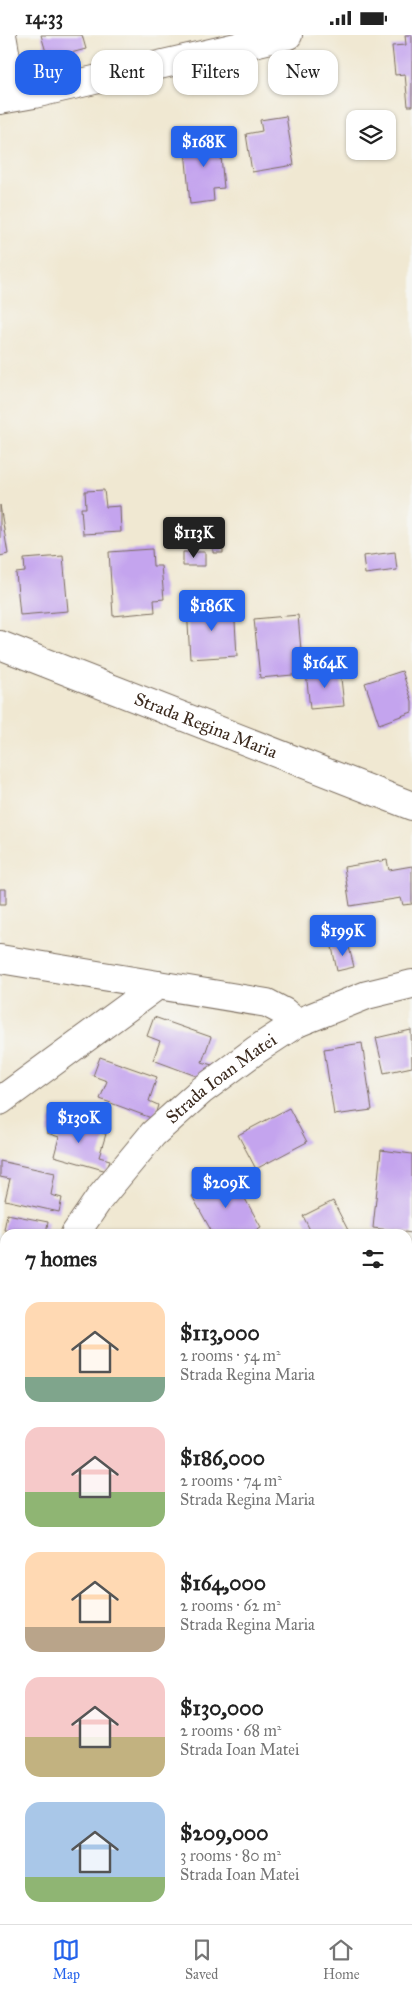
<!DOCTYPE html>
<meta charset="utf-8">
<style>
body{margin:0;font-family:"IM FELL Great Primer",serif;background:#f6f6f6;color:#222;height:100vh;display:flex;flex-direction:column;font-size:19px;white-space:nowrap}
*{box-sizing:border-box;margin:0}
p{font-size:16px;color:#767676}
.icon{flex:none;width:28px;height:28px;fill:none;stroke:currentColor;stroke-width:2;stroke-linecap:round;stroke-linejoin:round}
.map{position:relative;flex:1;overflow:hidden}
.side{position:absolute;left:0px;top:1194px;width:412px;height:696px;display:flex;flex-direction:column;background:#fff;border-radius:15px 15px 0 0;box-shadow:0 1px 4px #0004}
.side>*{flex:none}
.hud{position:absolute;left:15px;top:15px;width:382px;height:45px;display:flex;gap:10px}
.buttons{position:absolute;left:346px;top:75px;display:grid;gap:10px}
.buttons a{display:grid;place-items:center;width:50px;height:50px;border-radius:10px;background:#fff;box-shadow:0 1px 4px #0004;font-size:25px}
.price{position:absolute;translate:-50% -42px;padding:0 11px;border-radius:5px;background:#2563eb;color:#fff;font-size:16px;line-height:32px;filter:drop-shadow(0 1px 2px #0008)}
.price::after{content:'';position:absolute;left:50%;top:30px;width:15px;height:11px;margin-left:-8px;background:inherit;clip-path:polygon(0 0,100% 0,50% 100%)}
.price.current{background:#222;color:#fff}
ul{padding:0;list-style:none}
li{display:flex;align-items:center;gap:15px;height:125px;padding:0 25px}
li span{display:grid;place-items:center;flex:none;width:140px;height:100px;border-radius:15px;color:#555}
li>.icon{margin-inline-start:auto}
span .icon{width:60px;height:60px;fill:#fffc;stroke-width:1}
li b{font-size:21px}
h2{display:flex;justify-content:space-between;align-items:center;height:60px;padding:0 25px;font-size:21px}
.tag{padding:0 18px;border-radius:15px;background:#fff;box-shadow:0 1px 4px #0004;font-size:18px;line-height:45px}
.tag.current{background:#2563eb;color:#fff}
.status{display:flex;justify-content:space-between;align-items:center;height:35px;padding:0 25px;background:#fff;direction:ltr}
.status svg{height:14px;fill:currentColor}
.dock{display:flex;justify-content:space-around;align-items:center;height:70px;border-top:1px solid #e0e0e0;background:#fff;font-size:14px;color:#767676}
.dock a{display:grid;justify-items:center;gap:2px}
.dock .current{color:#2563eb}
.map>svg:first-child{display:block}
.building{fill:#c4a4ee}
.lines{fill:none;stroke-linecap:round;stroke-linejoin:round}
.minor-casing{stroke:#7a6c5d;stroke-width:30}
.minor{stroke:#fff;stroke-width:28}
.labels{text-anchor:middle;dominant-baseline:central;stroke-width:4;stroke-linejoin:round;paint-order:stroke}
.street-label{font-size:18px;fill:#3b2a1e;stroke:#f6f6f2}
</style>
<div class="status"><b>14:33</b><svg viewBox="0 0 49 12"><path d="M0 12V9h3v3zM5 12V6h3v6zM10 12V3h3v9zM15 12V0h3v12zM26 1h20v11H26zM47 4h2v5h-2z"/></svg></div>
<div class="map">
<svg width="412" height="1889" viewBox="0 0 412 1889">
<rect width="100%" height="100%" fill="#f6f6f2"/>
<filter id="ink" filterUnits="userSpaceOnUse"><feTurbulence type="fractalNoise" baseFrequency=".02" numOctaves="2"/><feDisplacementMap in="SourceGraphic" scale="10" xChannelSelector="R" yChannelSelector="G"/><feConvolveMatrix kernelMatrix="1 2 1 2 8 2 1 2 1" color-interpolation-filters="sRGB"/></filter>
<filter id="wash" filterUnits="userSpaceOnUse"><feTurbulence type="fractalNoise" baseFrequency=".0096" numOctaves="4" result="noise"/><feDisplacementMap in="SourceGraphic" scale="20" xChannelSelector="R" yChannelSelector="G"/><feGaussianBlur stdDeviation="1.12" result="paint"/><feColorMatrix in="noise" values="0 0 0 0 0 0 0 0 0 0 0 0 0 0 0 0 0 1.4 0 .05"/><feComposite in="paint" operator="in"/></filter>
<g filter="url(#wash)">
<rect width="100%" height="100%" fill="#f0e8d2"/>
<g id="blocks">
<path class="building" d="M41,0H82L86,14L48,24Z
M405,0H412V71H408L405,39L395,40L392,11L406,10Z
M286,81L294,130L252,137L246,99L262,96L260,85Z
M219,100L224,153L213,154L214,166L190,169L184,104Z
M104,455L106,472L120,471L121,497L83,499L81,473H86L85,456Z
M0,470L8,519L0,521Z
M213,492H222L223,518H213Z
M152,514L153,531H161L164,564L154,565L155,577L113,581L109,517Z
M183,517H205V531H183Z
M395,517L397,535L365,539L363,521Z
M63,521L68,576L20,580L16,538L25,537L24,524Z
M234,570L237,621L190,624L187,572Z
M298,580L303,639L260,643L254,584Z
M340,634L344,671L310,674L306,637Z
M402,636L412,666V677L379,689L365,648Z
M387,825L389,835L412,831V869L403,870L401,863L350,871L344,832Z
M0,854H6V869H0Z
M348,908L354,932L337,936L332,912Z
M154,982L211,1002L202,1027L212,1030L207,1045L153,1025L160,1006L147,1001Z
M411,995L412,1032L384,1038L376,1003Z
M362,1008L372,1075L334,1080L324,1014Z
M100,1022L157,1042L149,1066L158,1070L154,1084L100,1064L107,1046L93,1041Z
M289,1073L307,1107L256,1134L238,1100Z
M51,1083L106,1099L99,1122L110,1125L107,1136L54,1121L59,1102L47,1098Z
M381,1115L412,1119V1198L373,1193Z
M0,1126L55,1138L51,1160L62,1163L59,1177L5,1165L10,1144L0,1142Z
M231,1139L261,1192L249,1199H213L192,1161Z
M333,1166L350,1199H312L303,1181Z
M7,1179L48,1187L46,1199H23L4,1195Z
M0,1216L5,1217V1253L0,1252Z
M0,1331H5V1369H0Z
M0,1454L5,1455V1500L0,1499Z
M0,1804L5,1805V1861L0,1862Z"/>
</g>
</g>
<g filter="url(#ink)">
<use href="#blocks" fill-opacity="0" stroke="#7a6c5d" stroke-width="1"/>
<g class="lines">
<defs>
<g id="minor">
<path d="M2,0L13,62"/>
<path d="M0,65L34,59L288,0"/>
<path id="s1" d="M0,610L412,771"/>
<path d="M0,924L267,968L284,977L297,988"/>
<path d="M0,1066L158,950"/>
<path id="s2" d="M75,1199L99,1164L153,1099L201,1056L256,1015L297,988L367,960L412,949"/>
<path d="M0,1400H5"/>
<path d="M408,1451L412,1448"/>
<path d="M0,1611L5,1614"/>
<path d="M408,1727L412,1724"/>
<path d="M408,1793L412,1799"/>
<path d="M0,1874L5,1875"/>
<path d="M39,1885L53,1889"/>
</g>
</defs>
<use href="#minor" class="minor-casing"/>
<use href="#minor" class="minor"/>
</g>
</g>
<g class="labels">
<g class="street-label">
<text stroke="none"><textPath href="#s1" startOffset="221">Strada Regina Maria</textPath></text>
<text stroke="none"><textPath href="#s2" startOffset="215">Strada Ioan Matei</textPath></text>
</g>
</g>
</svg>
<div class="buttons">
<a><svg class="icon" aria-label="layers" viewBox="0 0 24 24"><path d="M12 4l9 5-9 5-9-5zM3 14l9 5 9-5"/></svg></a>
</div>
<b class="price" style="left:204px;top:133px">$168K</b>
<b class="price current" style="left:194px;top:524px">$113K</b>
<b class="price" style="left:212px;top:597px">$186K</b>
<b class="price" style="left:325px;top:654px">$164K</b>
<b class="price" style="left:343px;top:922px">$199K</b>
<b class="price" style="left:79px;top:1109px">$130K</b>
<b class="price" style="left:226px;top:1174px">$209K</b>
<div class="hud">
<a class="tag current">Buy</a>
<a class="tag">Rent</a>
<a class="tag">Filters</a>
<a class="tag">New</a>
</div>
<section class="side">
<h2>7 homes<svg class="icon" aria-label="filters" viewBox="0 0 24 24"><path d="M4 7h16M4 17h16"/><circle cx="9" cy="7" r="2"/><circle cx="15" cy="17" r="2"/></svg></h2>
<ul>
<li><span style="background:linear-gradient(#ffd9b3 75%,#7fa58c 0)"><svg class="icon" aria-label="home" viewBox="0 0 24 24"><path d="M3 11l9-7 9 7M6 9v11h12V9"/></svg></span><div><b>$113,000</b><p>2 rooms · 54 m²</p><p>Strada Regina Maria</p></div></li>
<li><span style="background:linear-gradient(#f6c9c9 65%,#8fb573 0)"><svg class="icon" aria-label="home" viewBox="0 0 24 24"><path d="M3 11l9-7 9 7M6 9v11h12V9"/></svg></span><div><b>$186,000</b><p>2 rooms · 74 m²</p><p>Strada Regina Maria</p></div></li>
<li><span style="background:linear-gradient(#ffd9b3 75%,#b9a48a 0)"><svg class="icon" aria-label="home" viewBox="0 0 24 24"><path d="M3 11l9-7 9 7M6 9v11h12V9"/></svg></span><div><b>$164,000</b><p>2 rooms · 62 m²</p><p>Strada Regina Maria</p></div></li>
<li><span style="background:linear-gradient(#f6c9c9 60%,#c2b280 0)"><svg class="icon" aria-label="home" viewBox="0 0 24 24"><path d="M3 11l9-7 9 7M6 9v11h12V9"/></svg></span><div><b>$130,000</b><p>2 rooms · 68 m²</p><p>Strada Ioan Matei</p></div></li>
<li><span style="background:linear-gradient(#a9c7e8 75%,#8fb573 0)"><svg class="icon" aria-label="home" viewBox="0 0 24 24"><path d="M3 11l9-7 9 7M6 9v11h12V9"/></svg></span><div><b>$209,000</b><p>3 rooms · 80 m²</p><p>Strada Ioan Matei</p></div></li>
</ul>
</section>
</div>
<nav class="dock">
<a class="current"><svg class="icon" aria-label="map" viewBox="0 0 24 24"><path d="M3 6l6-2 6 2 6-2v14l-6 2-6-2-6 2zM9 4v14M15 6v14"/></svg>Map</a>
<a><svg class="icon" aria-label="saved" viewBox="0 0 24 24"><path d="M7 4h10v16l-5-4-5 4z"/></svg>Saved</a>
<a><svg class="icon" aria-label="home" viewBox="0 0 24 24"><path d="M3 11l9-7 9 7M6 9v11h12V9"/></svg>Home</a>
</nav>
